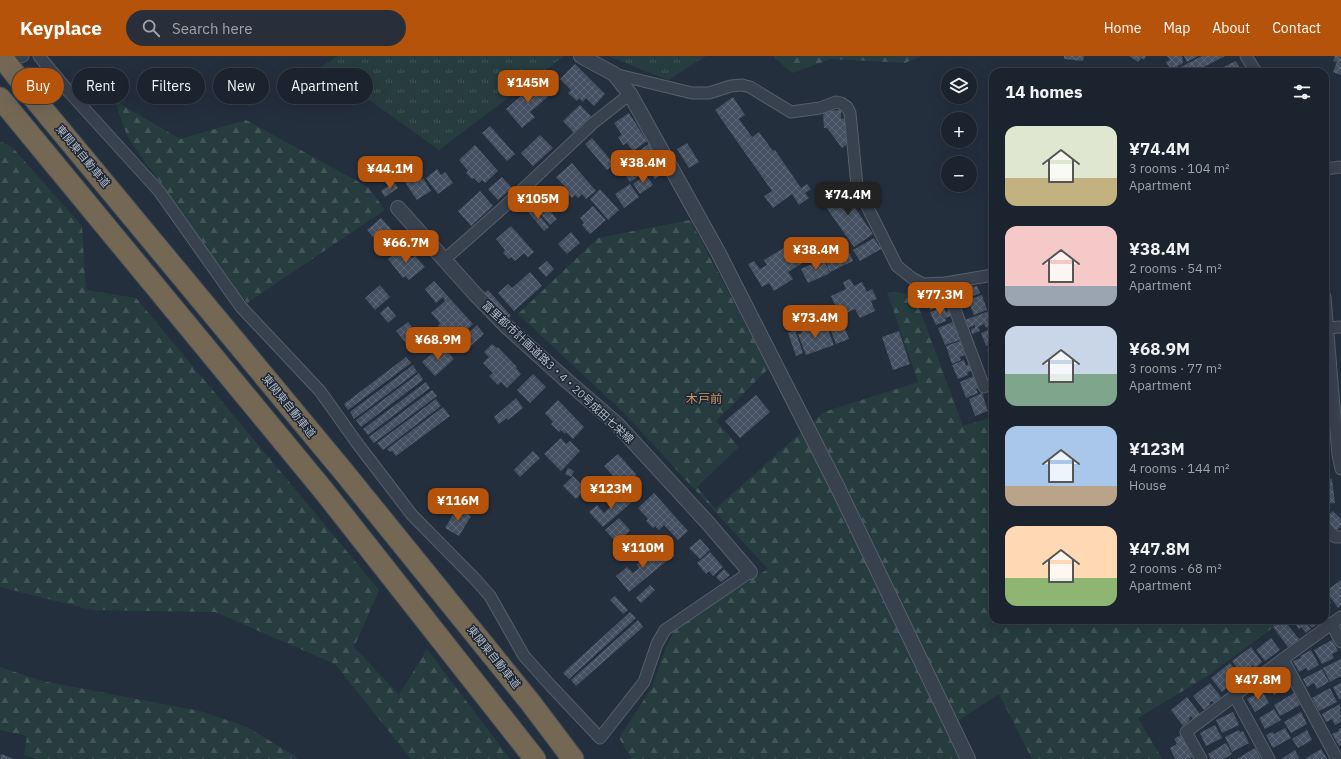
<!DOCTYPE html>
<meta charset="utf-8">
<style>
body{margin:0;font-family:"IBM Plex Sans","Noto Sans JP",sans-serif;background:#282f3a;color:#f1f3f6;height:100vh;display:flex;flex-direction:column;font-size:15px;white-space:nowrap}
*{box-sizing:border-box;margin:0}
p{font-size:13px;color:#a0a4aa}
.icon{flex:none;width:22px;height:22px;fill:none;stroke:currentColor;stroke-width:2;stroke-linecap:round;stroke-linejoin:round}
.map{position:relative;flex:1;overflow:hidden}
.panel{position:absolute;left:989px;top:12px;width:340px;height:556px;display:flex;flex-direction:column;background:#1b232e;border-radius:12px;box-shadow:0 4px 16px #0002,0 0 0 1px #39404a}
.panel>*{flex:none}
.hud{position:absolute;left:12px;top:12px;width:380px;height:36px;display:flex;gap:8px}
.tools{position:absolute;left:941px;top:12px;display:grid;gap:8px}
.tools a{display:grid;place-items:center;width:36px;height:36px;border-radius:50%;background:#1b232e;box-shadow:0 4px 16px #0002,0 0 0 1px #39404a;font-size:20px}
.price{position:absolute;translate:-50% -34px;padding:0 9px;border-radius:8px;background:#b45309;color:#fff;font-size:13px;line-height:26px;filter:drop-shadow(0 1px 2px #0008)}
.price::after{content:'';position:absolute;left:50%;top:24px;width:12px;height:9px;margin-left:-6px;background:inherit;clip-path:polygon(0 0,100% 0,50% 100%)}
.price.active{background:#222;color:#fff}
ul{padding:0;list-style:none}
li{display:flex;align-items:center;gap:12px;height:100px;padding:0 16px}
li span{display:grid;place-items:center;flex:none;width:112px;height:80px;border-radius:12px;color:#555}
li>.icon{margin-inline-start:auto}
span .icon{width:48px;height:48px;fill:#fffc;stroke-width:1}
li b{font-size:17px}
h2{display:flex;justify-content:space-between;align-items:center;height:48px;padding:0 16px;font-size:17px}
.tag{padding:0 14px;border-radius:18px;background:#1b232e;box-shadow:0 4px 16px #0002,0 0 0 1px #39404a;font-size:14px;line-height:36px}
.tag.active{background:#b45309;color:#fff}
header{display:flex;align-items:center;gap:24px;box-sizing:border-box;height:56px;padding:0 20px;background:#b45309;color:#fff}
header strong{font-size:19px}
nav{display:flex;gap:22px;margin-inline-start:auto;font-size:14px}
.search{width:280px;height:36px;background:#282f3a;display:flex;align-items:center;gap:10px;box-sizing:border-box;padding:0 14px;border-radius:22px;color:#a0a4aa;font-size:15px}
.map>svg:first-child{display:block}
.grass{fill:url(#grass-tufts)}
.forest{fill:url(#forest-firs)}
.building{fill:url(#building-cross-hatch)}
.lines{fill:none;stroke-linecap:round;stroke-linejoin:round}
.minor-casing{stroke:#565f6c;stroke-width:13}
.tertiary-casing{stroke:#565f6c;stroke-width:16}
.motorway-casing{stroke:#434c59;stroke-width:23}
.minor{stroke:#38414e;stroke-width:11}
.tertiary{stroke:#38414e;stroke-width:14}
.motorway{stroke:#746855;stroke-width:21}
.labels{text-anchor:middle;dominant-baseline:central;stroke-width:3;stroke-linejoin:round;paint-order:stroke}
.street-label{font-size:11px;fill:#b4bcc9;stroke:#1d2633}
.neighbourhood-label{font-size:12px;fill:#d59563;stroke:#1d2633}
</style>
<header>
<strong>Keyplace</strong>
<div class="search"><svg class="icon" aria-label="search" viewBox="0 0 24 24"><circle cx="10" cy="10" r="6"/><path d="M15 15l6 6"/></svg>Search here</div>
<nav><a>Home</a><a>Map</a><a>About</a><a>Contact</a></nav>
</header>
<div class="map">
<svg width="1341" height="703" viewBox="0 0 1341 703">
<defs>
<pattern id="grass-tufts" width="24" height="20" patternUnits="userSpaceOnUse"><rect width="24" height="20" fill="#263c3f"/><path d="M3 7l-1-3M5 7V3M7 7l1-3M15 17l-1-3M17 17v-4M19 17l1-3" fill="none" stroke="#435659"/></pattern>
<pattern id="forest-firs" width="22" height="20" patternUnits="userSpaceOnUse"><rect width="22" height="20" fill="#263c3f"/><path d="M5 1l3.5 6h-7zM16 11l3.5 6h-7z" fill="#435659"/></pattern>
<pattern id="building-cross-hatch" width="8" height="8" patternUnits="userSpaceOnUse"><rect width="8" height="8" fill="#455162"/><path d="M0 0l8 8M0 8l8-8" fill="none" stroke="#5d6877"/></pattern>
</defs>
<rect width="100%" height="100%" fill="#242f3e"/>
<path class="grass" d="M338,0H564L439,94L322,10Z
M608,0H706L668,24Z"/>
<path class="forest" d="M773,0H922L905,7L831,3L792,17Z
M114,44L180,83L246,64L368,131L385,154L247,247L128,82Z
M0,85L12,91L82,170L86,234L136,242L379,534L354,591L399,639L427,593L510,703H411L335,608L215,556L92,554L0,531Z
M690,164L769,312L716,365L739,391L697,431L715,453L824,356L918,326L887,236L914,238L963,370L993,361V564H1283L1209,619L1138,662L1162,703H1032L999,638L945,673L959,703H632L619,682L652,631L665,594L677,567L738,532L768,513L625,358L518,258L598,182Z
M0,611L42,625L200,655L247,671L300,703H37L24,699L27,680L0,674Z"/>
<path class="building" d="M1064,0H1084L1083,5L1064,3Z
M1129,0H1146L1144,4L1141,2L1138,6Z
M1167,0H1182L1183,6L1182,8L1177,10L1178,11L1166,16L1165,14L1169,11L1166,6L1170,4Z
M1184,0H1198L1187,6Z
M1202,0H1225L1194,16H1171Z
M1335,0H1341V19L1333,16L1337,6L1333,5Z
M1236,5L1242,16H1213Z
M575,8L605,38L594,50L586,42L583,46L579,42L577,45L568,37L571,34L560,23Z
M539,24L547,33L545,34L550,39L530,56L535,61L522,72L506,53Z
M733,41L745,59L739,63L752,81L759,76L773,95L775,94L801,132L807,128L811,133L805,137L809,142L799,149L792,138L773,152L764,140L772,135L715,54Z
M580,49L591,60L574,77L563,65Z
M841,54V63L845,62L846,80L850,86L842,92L827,72H824L823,55Z
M629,57L647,85L633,95L627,87L623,89L618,81L622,79L614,67Z
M490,70L515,98L507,105L482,77Z
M540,79L553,92L533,110L521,97Z
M592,82L614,108L607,114L585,88Z
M687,87L699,106L689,112L677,93Z
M649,88L655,96L646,102L640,94Z
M475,89L498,115L485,127L482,124L479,127L474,122L472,123L466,117L468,115L459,104Z
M656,97L668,114L655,123L648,114L630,126L625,119Z
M572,107L596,135L586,143L582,138L578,142L575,139L572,142L566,136L568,134L556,121Z
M437,113L441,119L445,116L453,127L438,138L426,122Z
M411,116L418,125L423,122L431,135L417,144L402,122Z
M646,119L653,129L640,138L633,128Z
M502,121L512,132L498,144L488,133Z
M394,126L398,132L385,141L381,135Z
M630,128L639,141L624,152L615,138Z
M848,130L857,142L851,146L873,178L854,191L823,147Z
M600,133L619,154L608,164L590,143Z
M480,135L493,150L471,170L458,155Z
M542,145L557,163L550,169L534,151Z
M593,150L606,164L590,178L582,169L584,167L580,162Z
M533,152L549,171L544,175L528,156Z
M381,162L395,177L381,190L367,174Z
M511,170L534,196L528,201L524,197L515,205L511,201L509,203L503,197L505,194L496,183Z
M571,176L580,187L567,198L558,188Z
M874,182L881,193L860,205L853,194Z
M795,185L807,204L788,216L793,223L774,235L769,227L762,231L748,208L754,205L760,213L767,209L764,204Z
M403,192L412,202L415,200L425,211L409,224L405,220L403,222L388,203Z
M837,192L839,198L848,194L853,205L830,216L822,199Z
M823,203L830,217L808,227L801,213Z
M547,205L554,213L546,221L538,212Z
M530,216L542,230L514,255L498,237L508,228L512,232Z
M850,223L854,230L862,226L867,236L872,233L877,243L871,245L875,255L860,262L855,253L840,260L831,240L846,233L843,226Z
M434,225L473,268L464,276L462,275L458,279L455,276L451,280L447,275L445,278L438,270L440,267L431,257L445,245L443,241L436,247L425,233Z
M971,225L973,231L977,230L980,237L967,243L961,228Z
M380,229L390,241L375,254L365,242Z
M931,231L932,235L938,232L941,240L943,239L946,248L930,254L922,235Z
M488,234L511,260L505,265L482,239Z
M982,239L987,254L974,259L968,244Z
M388,250L396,260L388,267L380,257Z
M944,251L946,256L949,255L951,260L945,262L946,265L936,269L930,256Z
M989,255L993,269L986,272L984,268L978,271L980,275L972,278L971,273L975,272V269L968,272L965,264Z
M408,266L426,288L415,298L396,275Z
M953,266L960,284L945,289L938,272Z
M826,268L834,289L806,299L798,278L802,277L800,273L810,269L812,273Z
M477,269L484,278L463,297L459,292L462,290L458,286Z
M844,270L849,283L836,288L831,275Z
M993,272V287L986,290L981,277Z
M795,274L803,297L796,300L788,277Z
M899,275L910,308L893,314L882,281Z
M960,285L965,299L960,301L961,304L952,308L946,290Z
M492,288L497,292L498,291L517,311L516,312L521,318L507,332L501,326L498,329L489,320L493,317L483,307L489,301L484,296Z
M442,289L454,303L435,320L422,306Z
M993,291V310L987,294Z
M406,301L411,307L348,354L344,348Z
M964,304L966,310L969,308L972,314L967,317L968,319L958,323L952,309Z
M413,309L417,316L354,363L350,356Z
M419,317L423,324L361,371L356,364Z
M533,318L546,331L530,347L517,334Z
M974,320L979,332L976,333L978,337L966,342L960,326Z
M426,326L430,332L368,379L363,373Z
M432,334L437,340L374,387L369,381Z
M982,337L988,355L975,360L969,343Z
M756,339L770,356L740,382L725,365Z
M516,342L523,352L508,364L507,362L499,368L494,361Z
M436,343L441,350L383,394L377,387Z
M558,344L584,371L573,383L566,376L565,378L561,374L559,376L551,368L553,366L545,357Z
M443,351L450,360L396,400L392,395L390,396L387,393Z
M561,382L566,388L570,385L580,395L561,415L544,398Z
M533,395L540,402L520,421L514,414Z
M618,398L636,418L635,420L642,428L636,434L629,426L623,431L620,428L618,430L611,422L613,420L604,410Z
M568,412L574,415L571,421L565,418Z
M573,420L586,433L576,443L563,430Z
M1325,423H1332L1335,447L1325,448Z
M623,436L632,446L603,471L589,456L597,449L604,457L618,443L617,442Z
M654,437L688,475L678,484L664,469L659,474L655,470L653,472L646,465L648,463L638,452Z
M457,452L471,460L459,480L445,472Z
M1333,455L1341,463V470L1336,475L1325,464V462Z
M619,462L630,474L617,487L605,474Z
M700,483L710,494L700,503L689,492Z
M623,484L636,498L628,505L616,491Z
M658,490L669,503L629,536L616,520L627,511L633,517L639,512L637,508Z
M671,495L675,500L671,503L667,498Z
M710,496L723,511L713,520L709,515L706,518L697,507Z
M724,513L730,519L721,526L716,521Z
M1341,524V549L1338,552L1326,535Z
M650,529L655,534L641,547L636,542Z
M1325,539L1331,547L1329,549L1331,552L1325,557Z
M615,540L628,554L623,558L610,544Z
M630,556L636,562L569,623L563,617Z
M638,564L643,571L576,630L571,624Z
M1282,564H1284L1299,583L1288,591L1273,571Z
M1292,564H1304L1311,573L1306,577L1301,571L1299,573Z
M1306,564H1312L1316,569L1312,572Z
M1271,582L1280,594L1265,605L1256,594Z
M1332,584L1338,595L1332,598L1334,602L1322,608L1314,594Z
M1251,591L1262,606L1255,612L1253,609L1249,613L1250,615L1244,621L1232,605Z
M1311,594L1319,609L1308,615L1306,612L1299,616L1293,605L1301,602L1300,600Z
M1341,603V620L1330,626L1323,612Z
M1230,607L1241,622L1236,626L1234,623L1226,629L1228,631L1222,636L1211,622Z
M1322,613L1329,626L1317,633L1314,627L1307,631L1303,623Z
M1281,620L1287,631L1274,639L1272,636L1269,638L1264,630Z
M1210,627L1221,641L1214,647L1212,645L1209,647L1211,648L1204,654L1193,640Z
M1341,627V643H1339L1333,631Z
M1330,632L1337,646L1319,655L1312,642Z
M1262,635L1269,647L1255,656L1247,643Z
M1294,637L1300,649L1280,660L1274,649Z
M1187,641L1200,658L1193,663L1191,660L1189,662L1190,664L1183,670L1171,654Z
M1340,648L1341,666L1335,669L1332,663L1326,666L1322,658Z
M1274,653L1281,664L1265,673L1259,662Z
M1233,656L1239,669L1222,677L1216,664Z
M1301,656L1307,668L1291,677L1284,666Z
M1215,669L1222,682L1206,690L1200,677Z
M1285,672L1291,682L1273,692L1266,679L1272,676L1274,678Z
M1341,672V689L1339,690L1332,678L1339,675L1338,673Z
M1239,674L1240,676L1243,675L1249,687L1232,696L1225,681Z
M1307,674L1312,684L1298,692L1292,683Z
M1181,679L1193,701L1189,703H1175L1170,692L1177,688L1174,683Z
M1226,687L1232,698L1224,703H1211L1208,698Z
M1255,692L1261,703H1237Z
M1321,693L1327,703H1305Z
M1295,694L1299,702L1297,703H1281Z
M1,698L14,703H0Z"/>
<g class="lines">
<defs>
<path id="minor" d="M39,0L69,36L159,135L241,251L320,335L357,387L412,459L475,523L490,540L524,600L551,630L600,682L644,626L657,588L665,574L750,516
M1246,0L1256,16
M21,1L23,0
M614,18L692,37H709L731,30L742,29L750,31L791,56L820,52L836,46L841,47L847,51L850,57L857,130L897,210L912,222L923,228L945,227L993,219
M1325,113L1341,111
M444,204L505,150L592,68L630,38
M945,227L984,331
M1325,241L1338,399L1341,413
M1327,272L1341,271
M1325,471L1335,481H1341
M1331,567L1341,586
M1283,603L1337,703
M1234,639L1269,703
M1201,703L1186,676L1283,603L1341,561"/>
<path id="tertiary" d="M581,0L614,18L630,38L718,196L837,430L968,703
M398,152L475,238L506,270L566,324L617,368L707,466L750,516"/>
<path id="motorway" d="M1,0L37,46L343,415L530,646L573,703
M0,42L324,435L535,703"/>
</defs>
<use href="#minor" class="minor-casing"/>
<use href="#tertiary" class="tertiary-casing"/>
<use href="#motorway" class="motorway-casing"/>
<use href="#minor" class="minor"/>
<use href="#tertiary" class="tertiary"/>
<use href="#motorway" class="motorway"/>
</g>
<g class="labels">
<g class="street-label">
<text transform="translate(83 100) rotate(50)">東関東自動車道</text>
<text transform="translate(558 316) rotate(43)">富里都市計画道路3・4・20号成田七栄線</text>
<text transform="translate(289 350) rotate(51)">東関東自動車道</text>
<text transform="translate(494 601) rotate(51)">東関東自動車道</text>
</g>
<g class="neighbourhood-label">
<text x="704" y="342">木戸前</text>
</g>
</g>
</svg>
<div class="tools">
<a><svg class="icon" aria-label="layers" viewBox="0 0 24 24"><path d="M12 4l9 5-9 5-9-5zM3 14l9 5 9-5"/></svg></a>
<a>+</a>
<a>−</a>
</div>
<b class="price" style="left:528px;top:48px">¥145M</b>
<b class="price" style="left:643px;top:128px">¥38.4M</b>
<b class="price" style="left:390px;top:134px">¥44.1M</b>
<b class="price active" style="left:848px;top:160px">¥74.4M</b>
<b class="price" style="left:538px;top:164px">¥105M</b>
<b class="price" style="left:406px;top:208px">¥66.7M</b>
<b class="price" style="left:816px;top:215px">¥38.4M</b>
<b class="price" style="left:940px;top:260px">¥77.3M</b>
<b class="price" style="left:815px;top:283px">¥73.4M</b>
<b class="price" style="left:438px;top:305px">¥68.9M</b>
<b class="price" style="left:611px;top:454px">¥123M</b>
<b class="price" style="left:458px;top:466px">¥116M</b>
<b class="price" style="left:643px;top:513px">¥110M</b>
<b class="price" style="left:1258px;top:645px">¥47.8M</b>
<div class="hud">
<a class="tag active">Buy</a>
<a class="tag">Rent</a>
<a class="tag">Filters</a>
<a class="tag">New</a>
<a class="tag">Apartment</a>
</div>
<section class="panel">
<h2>14 homes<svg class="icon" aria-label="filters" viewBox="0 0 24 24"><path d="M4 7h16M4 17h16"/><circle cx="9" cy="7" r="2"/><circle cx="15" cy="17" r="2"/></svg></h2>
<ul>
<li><span style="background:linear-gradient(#dfe7d0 65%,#c2b280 0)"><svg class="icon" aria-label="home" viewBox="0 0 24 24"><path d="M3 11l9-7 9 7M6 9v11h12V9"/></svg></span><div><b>¥74.4M</b><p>3 rooms · 104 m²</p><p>Apartment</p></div></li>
<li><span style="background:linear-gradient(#f6c9c9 75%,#9aa5b1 0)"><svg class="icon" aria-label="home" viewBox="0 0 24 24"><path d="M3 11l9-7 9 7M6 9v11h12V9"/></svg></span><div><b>¥38.4M</b><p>2 rooms · 54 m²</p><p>Apartment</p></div></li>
<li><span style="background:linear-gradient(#c9d6e8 60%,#7fa58c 0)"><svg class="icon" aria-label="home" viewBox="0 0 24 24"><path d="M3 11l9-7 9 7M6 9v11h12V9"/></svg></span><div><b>¥68.9M</b><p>3 rooms · 77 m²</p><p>Apartment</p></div></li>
<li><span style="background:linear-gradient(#a9c7e8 75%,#b9a48a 0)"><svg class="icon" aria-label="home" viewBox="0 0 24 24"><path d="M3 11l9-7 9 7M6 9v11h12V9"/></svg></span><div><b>¥123M</b><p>4 rooms · 144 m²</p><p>House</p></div></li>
<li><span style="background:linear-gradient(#ffd9b3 65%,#8fb573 0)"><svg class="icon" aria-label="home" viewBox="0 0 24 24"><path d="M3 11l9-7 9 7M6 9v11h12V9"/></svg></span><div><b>¥47.8M</b><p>2 rooms · 68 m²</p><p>Apartment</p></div></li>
</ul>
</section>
</div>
